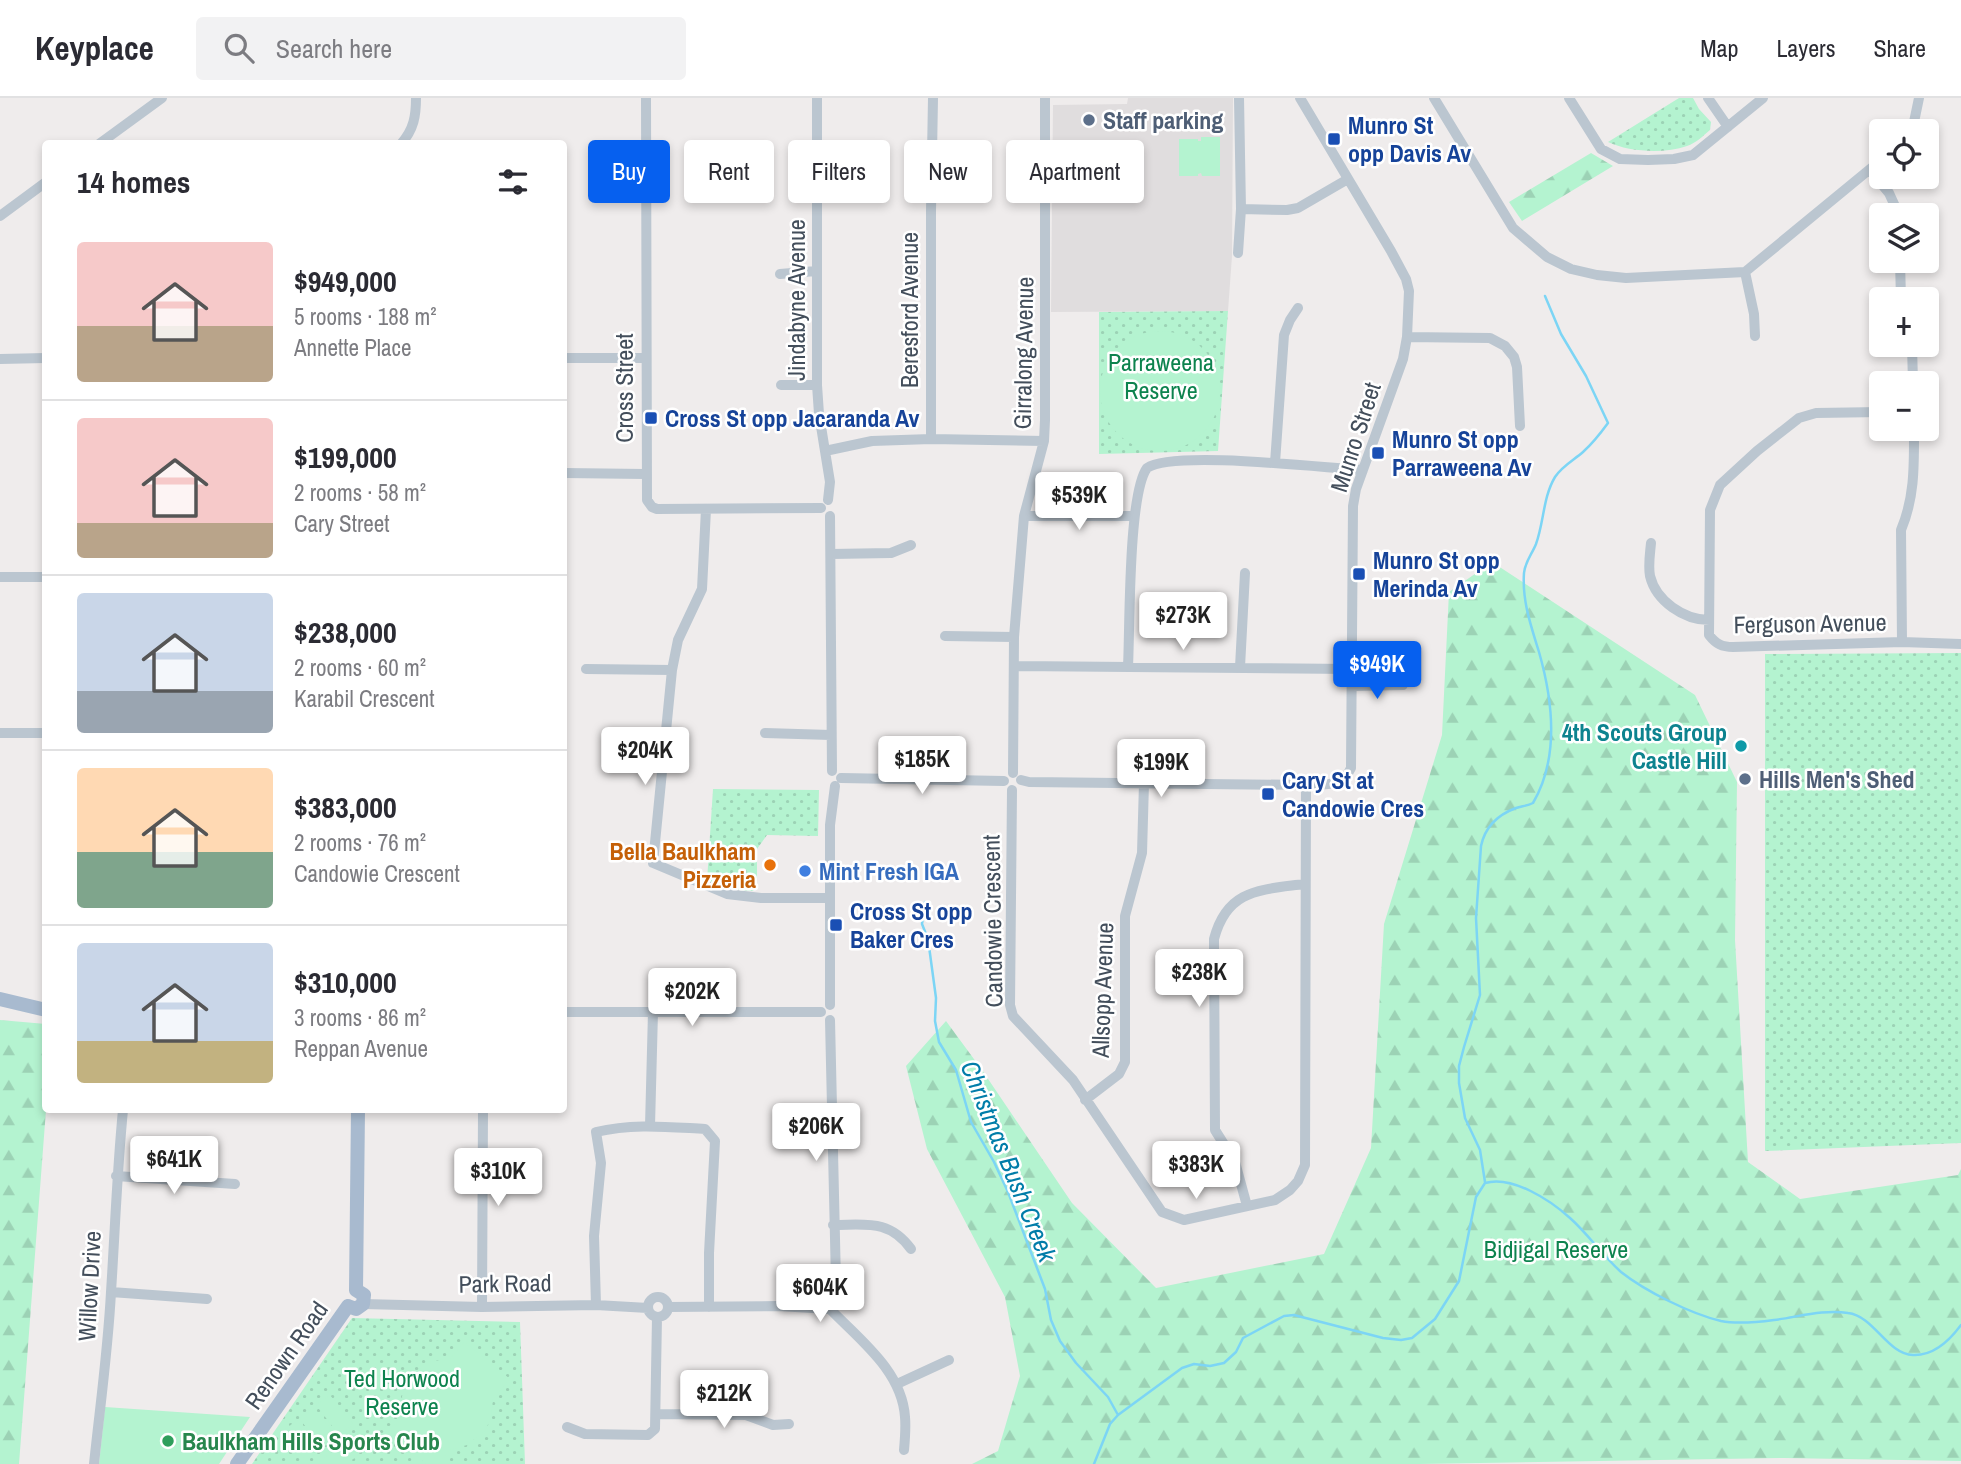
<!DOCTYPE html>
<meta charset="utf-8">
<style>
body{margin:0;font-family:"Archivo Narrow",sans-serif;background:#f2f2f3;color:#2b2b33;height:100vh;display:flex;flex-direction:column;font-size:26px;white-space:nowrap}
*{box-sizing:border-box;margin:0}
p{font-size:23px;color:#7c7c81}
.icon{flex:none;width:38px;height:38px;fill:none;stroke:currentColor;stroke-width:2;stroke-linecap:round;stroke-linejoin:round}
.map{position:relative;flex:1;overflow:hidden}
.details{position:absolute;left:42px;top:42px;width:525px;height:973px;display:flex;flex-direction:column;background:#fff;border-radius:7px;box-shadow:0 4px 10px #0003}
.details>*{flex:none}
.top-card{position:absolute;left:588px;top:42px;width:665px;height:63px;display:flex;gap:14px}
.tools{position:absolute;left:1869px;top:21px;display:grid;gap:14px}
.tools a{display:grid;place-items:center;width:70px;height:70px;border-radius:7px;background:#fff;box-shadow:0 4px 10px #0003;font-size:35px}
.price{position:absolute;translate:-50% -60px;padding:0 16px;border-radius:7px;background:#fff;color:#222;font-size:23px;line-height:46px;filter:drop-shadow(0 2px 4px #0008)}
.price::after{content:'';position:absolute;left:50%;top:42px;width:21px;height:16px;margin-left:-10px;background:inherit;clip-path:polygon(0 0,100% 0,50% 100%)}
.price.active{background:#0660ef;color:#fff}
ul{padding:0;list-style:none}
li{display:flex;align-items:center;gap:21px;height:175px;padding:0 35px}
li+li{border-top:2px solid #e1e1e2}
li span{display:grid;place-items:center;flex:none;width:196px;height:140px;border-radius:7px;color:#555}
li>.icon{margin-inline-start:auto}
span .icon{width:84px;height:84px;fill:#fffc;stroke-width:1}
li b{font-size:30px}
h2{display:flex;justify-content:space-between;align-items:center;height:84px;padding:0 35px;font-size:30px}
.pill{padding:0 24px;border-radius:7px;background:#fff;box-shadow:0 4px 10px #0003;font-size:24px;line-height:63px}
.pill.active{background:#0660ef;color:#fff}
header{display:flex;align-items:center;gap:42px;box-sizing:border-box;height:98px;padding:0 35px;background:#fff;border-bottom:2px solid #e1e1e2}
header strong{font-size:33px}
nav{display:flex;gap:38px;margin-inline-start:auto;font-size:24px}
.search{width:490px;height:63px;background:#f2f2f3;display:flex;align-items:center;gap:18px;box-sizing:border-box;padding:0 24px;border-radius:7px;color:#7c7c81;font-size:26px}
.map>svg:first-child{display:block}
.education{fill:#e0ddde}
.green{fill:url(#green-dots)}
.forest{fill:url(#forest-firs)}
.pitch{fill:#b4f3d0}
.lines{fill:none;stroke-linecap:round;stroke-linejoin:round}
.stream{stroke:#7cd5f5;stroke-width:2.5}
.minor{stroke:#bbc6d0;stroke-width:10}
.major{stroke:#a8bacf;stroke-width:14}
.service-dot{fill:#5c6f8a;stroke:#fff;stroke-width:2.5}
.transit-dot{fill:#1a4fb4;stroke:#fff;stroke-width:2.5}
.culture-dot{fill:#0f9aa8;stroke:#fff;stroke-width:2.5}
.food-dot{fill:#e8710a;stroke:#fff;stroke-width:2.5}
.shop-dot{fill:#3f7fe0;stroke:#fff;stroke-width:2.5}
.leisure-dot{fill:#2e9e5b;stroke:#fff;stroke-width:2.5}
.labels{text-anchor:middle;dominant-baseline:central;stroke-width:5;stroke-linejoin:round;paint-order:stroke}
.service-label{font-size:24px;font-weight:bold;fill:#4e5e75;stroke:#fff;text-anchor:start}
.transit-label{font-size:24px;font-weight:bold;fill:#164399;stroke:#fff;text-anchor:start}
.street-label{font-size:24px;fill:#434e5b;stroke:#fff}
.park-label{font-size:24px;fill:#0d834e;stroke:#fff}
.culture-label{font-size:24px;font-weight:bold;fill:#0d838f;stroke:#fff;text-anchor:end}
.food-label{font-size:24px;font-weight:bold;fill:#c56008;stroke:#fff;text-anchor:end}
.shop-label{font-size:24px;font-weight:bold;fill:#366cbe;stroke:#fff;text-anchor:start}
.leisure-label{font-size:24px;font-weight:bold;fill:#27864d;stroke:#fff;text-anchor:start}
.water-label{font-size:26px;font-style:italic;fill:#017da9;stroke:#fff}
</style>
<header>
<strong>Keyplace</strong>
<div class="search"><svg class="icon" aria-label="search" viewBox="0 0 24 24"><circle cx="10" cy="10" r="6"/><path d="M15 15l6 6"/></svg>Search here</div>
<nav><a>Map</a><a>Layers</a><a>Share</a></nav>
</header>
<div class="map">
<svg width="1961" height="1366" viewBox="0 0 1961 1366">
<defs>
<pattern id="green-dots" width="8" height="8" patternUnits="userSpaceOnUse" patternTransform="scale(1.75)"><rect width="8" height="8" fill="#b4f3d0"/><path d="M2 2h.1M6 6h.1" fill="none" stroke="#9cd2b5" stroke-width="1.8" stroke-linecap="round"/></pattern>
<pattern id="forest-firs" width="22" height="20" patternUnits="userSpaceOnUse" patternTransform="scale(1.75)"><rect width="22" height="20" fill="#b4f3d0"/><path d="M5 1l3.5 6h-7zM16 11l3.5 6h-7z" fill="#9cd2b5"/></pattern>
</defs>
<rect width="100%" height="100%" fill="#efecec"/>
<path class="education" d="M1128,0H1233L1232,158L1228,213L1051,214L1053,7L1127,6Z"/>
<path class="green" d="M1679,0H1693L1699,11L1711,24L1710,32C1703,38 1696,45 1687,48C1664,56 1629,54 1608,44Z
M1228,213L1218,353L1099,356V214Z
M1961,555V1045L1765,1053V556Z
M713,691L819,692L818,738L767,737L757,751V788L753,793L728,791L707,783Z
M352,1220L520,1224L525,1366H252Z"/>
<path class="forest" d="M1591,55L1613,68L1522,123L1509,104Z
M1492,464L1695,597L1737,684L1735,842L1748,1064L1800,1101L1958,1077L1961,1071V1363L1784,1360L1419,1366H972L998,1353L1020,1278L1005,1199L927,1051L906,968L946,923L982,972L1072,1105L1156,1190L1324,1156L1371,1050L1384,826L1442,637L1449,494Z
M0,922L46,926V1012L19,1366H0Z"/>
<path class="pitch" d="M1201,39H1220V78H1202L1201,75L1198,76V78H1179V41H1198V43H1201Z
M1100 293a60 60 0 1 1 120 0a60 60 0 1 1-120 0Z
M464,1244L510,1281L493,1301L491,1320L485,1333L467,1347L450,1352L438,1366H426L388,1333L403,1316L402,1298L411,1277L429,1264L451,1260Z
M330,1297L353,1326L339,1337L316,1307Z
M105,1309L250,1319L219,1366H99Z
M313,1309L337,1339L322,1350L299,1320Z
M297,1322L320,1352L306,1363L283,1333Z
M348,1342L359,1357L346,1366H320L318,1364Z"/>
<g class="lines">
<path class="stream" d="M925,804L922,826L928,841L936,900L935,923L939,944L956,972L971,1024L994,1064L1008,1094L1045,1191L1051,1222L1060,1243L1076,1265L1108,1299L1118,1317
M1485,1084L1480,1052L1465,1020L1459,985V968L1464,949L1480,897L1476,820L1481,748C1485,729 1497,717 1516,710C1522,708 1527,708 1533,705C1560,659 1553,603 1539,554C1531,528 1522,503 1524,475C1525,464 1532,456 1536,446C1544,424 1543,399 1555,379C1562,368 1574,362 1583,354C1593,345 1600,336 1608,325L1586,278L1561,236L1545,198
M1094,1366L1110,1326L1118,1317L1182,1270L1194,1266L1210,1268L1224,1265L1236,1254L1243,1240L1284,1218L1294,1217L1383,1240L1401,1242L1412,1240L1435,1221L1459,1183L1476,1099L1485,1085C1512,1077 1550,1102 1570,1120C1588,1136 1603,1158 1621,1174C1645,1193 1691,1216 1721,1223C1736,1226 1759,1224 1774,1222C1798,1219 1824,1211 1848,1215C1874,1218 1887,1256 1913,1257C1933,1258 1950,1242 1961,1227"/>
<path class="minor" d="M646,0L647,402L652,409L657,411L821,410
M817,0V287L819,316L830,384L828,402
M1434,0L1513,130L1547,159L1571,171L1597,177L1626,180L1745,174L1881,62
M1569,0L1601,51L1620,61L1648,62L1674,61L1693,57L1763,0
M1708,0L1728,29
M1909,33L1914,24L1919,0
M99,46L162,0
M401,46C414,31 416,18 416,0
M1870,72L1889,95L1899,117
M1241,111L1287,112L1298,110L1348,81
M0,118L46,84
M1238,155L1241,111L1239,0
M1900,163L1901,201
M1745,174L1754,216L1755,238
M780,176L816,173
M1407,239L1490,240L1505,248L1514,259L1517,269L1520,328
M1912,247L1913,285
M564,260H645
M0,261L46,260
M781,287H817
M1881,314L1816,315L1799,320L1757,353L1720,387L1710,412L1709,537C1716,546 1722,549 1733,549L1902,544L1961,546
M931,341V113L933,0
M825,353L872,343L931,341L1044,343
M1275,365L1284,237L1290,222L1298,210
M564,375L645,376
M706,411L702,491L678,542L672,572L653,765L727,796L761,800H830
M830,418L832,673
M1024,418H1134
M1651,445C1650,456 1648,467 1650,478C1656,503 1684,522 1709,522
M831,456L891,455L911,447
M0,479H46
M945,538L1014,539
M1902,544L1901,432C1915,399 1914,366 1914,331
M1014,568L1351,571
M1128,569C1130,531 1128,396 1147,370C1173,352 1324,370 1363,372
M1240,569L1245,475
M586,571L672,572
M1352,588L1403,587
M0,635H46
M765,635L831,637
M1013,675L1014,539L1024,418L1044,343L1045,322V0
M841,680L1004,683
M1021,682L1029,684L1306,687C1325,686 1342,690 1351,670L1353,408L1356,391L1403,261L1407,239L1409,193L1406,181L1391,153L1300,0
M1012,692L1010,907L1013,918L1073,982L1162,1114L1184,1122L1275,1102L1290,1092L1298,1083L1305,1067L1306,687
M830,907V727L835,688
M564,914H821
M830,922L836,1184L830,1211
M1085,1002L1119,976L1125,964V818L1142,755L1144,685
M650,1028L653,914
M116,1078L235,1086
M1247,1108L1235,1064L1215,1032L1214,841C1227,791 1260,792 1304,786
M833,1127C866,1127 889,1121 911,1151
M111,1194L207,1201
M648 1209a10 10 0 1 1 20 0a10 10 0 1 1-20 0Z
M363,1206L482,1209L596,1207L648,1210
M596,1207L594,1138L601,1065L596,1034C633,1025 668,1029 705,1031L715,1043L709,1155V1209
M482,1209L483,1012
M668,1209L778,1208L830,1211C860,1242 902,1273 905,1319C906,1330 905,1341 904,1352
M897,1286L949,1262
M657,1316L746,1317L773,1327L789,1326
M567,1329L585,1336L648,1337L655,1331L657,1219
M94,1366C100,1309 108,1252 111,1194C115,1133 117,1073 123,1012"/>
<path class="major" d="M0,901L46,912
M356,1192L358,1012
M348,1208L356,1211L363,1206L364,1197L356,1192
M237,1366L348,1208"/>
</g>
<g class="service-dot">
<circle cx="1089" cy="22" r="7"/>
<circle cx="1745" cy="681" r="7"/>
</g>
<g class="transit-dot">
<rect x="1327" y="34" width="14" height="14" rx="3.5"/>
<rect x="644" y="313" width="14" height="14" rx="3.5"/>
<rect x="1371" y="348" width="14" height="14" rx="3.5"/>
<rect x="1352" y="469" width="14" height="14" rx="3.5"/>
<rect x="1261" y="689" width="14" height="14" rx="3.5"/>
<rect x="829" y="820" width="14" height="14" rx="3.5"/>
</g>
<circle class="culture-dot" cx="1741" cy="648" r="7"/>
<circle class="food-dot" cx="770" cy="767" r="7"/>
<circle class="shop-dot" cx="805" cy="773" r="7"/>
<circle class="leisure-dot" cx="168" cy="1343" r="7"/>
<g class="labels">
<g class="service-label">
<text x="1103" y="22">Staff parking</text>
<text x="1759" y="681">Hills Men's Shed</text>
</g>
<g class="transit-label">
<text x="1348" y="27">Munro St<tspan x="1348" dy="28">opp Davis Av</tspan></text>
<text x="665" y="320">Cross St opp Jacaranda Av</text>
<text x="1392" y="341">Munro St opp<tspan x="1392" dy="28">Parraweena Av</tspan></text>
<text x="1373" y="462">Munro St opp<tspan x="1373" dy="28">Merinda Av</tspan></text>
<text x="1282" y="682">Cary St at<tspan x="1282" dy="28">Candowie Cres</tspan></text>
<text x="850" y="813">Cross St opp<tspan x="850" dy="28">Baker Cres</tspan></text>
</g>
<g class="street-label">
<text transform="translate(796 202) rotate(-90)">Jindabyne Avenue</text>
<text transform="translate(909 212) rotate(-90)">Beresford Avenue</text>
<text transform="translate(1023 255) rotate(-89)">Girralong Avenue</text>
<text transform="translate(624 290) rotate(-90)">Cross Street</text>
<text transform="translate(1355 339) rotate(-72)">Munro Street</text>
<text transform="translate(1810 525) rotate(-1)">Ferguson Avenue</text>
<text transform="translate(992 823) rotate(-91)">Candowie Crescent</text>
<text transform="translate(1102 892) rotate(-88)">Allsopp Avenue</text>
<text transform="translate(505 1185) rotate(-1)">Park Road</text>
<text transform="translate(89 1188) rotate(-87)">Willow Drive</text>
<text transform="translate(286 1257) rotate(-55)">Renown Road</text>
</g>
<g class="park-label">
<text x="1161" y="264">Parraweena<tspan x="1161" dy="28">Reserve</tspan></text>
<text x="1556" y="1151">Bidjigal Reserve</text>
<text x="402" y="1280">Ted Horwood<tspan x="402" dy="28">Reserve</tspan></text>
</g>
<g class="culture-label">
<text x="1727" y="634">4th Scouts Group<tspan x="1727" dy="28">Castle Hill</tspan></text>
</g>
<g class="food-label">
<text x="756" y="753">Bella Baulkham<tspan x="756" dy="28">Pizzeria</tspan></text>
</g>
<g class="shop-label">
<text x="819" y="773">Mint Fresh IGA</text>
</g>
<g class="leisure-label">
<text x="182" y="1343">Baulkham Hills Sports Club</text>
</g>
<g class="water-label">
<text transform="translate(1009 1063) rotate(68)">Christmas Bush Creek</text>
</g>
</g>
</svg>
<div class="tools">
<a><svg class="icon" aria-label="locate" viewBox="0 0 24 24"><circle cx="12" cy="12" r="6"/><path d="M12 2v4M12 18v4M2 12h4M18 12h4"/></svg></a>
<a><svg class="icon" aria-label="layers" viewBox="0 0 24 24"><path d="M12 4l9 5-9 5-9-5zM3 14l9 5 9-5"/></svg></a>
<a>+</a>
<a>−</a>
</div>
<b class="price" style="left:1079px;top:434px">$539K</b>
<b class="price" style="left:1183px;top:554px">$273K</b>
<b class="price active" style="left:1377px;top:603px">$949K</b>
<b class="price" style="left:645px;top:689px">$204K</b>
<b class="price" style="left:922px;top:698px">$185K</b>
<b class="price" style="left:1161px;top:701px">$199K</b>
<b class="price" style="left:1199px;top:911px">$238K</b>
<b class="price" style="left:692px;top:930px">$202K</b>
<b class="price" style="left:816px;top:1065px">$206K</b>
<b class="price" style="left:174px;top:1098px">$641K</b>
<b class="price" style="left:1196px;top:1103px">$383K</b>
<b class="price" style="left:498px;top:1110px">$310K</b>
<b class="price" style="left:820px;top:1226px">$604K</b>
<b class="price" style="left:724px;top:1332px">$212K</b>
<div class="top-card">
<a class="pill active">Buy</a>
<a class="pill">Rent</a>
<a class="pill">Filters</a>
<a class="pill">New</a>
<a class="pill">Apartment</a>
</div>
<section class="details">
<h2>14 homes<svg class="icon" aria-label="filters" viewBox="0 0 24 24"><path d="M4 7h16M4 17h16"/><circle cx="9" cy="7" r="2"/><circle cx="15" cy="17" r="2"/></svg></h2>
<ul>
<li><span style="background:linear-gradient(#f6c9c9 60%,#b9a48a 0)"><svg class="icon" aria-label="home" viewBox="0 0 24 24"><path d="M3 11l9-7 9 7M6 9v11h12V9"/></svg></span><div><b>$949,000</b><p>5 rooms · 188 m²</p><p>Annette Place</p></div></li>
<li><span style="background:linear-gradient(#f6c9c9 75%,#b9a48a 0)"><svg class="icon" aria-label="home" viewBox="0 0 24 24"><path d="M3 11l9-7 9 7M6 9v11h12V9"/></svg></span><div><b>$199,000</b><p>2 rooms · 58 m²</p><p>Cary Street</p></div></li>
<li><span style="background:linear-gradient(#c9d6e8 70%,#9aa5b1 0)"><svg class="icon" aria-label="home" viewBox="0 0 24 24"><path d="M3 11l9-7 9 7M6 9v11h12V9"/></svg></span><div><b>$238,000</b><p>2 rooms · 60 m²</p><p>Karabil Crescent</p></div></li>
<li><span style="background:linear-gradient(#ffd9b3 60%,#7fa58c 0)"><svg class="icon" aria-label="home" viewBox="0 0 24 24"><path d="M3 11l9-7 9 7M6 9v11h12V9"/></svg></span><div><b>$383,000</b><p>2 rooms · 76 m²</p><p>Candowie Crescent</p></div></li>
<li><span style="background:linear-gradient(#c9d6e8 70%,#c2b280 0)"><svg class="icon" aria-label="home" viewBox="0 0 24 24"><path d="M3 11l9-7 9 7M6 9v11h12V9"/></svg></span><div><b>$310,000</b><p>3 rooms · 86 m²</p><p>Reppan Avenue</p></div></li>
</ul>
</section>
</div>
